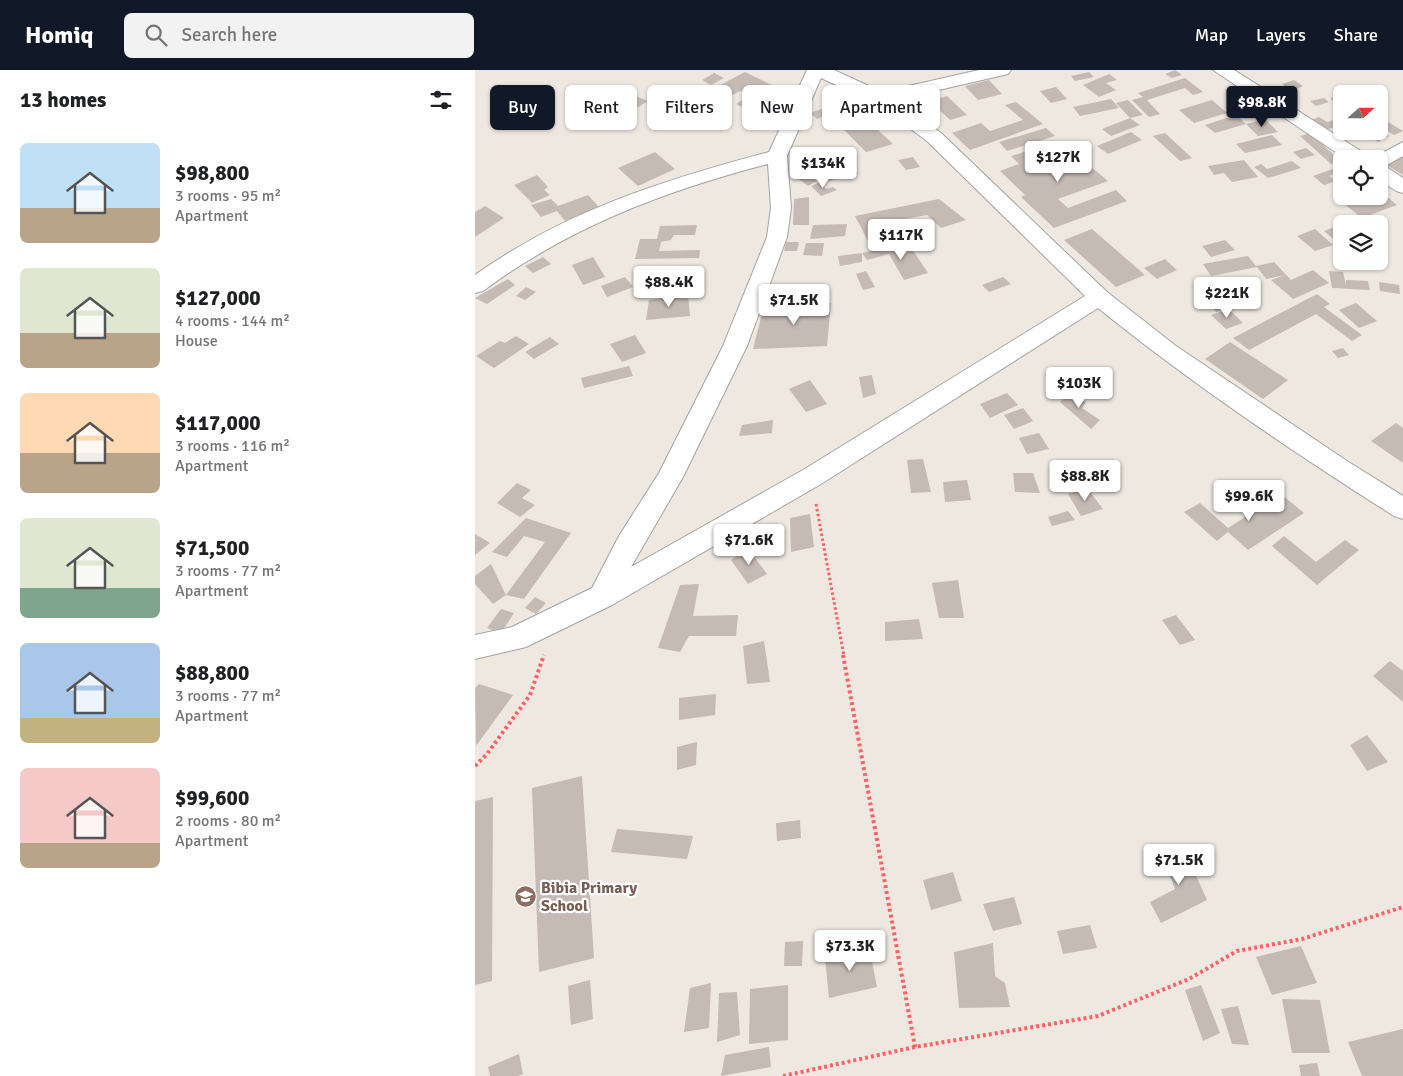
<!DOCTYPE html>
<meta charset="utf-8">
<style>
body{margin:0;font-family:Signika,sans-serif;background:#f2f2f2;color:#202124;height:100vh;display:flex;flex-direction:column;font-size:19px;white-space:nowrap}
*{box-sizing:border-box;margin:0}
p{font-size:16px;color:#757577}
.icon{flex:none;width:28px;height:28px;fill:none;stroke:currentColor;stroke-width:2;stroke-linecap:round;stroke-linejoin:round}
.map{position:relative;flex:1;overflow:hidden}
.panel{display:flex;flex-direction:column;background:#fff;width:475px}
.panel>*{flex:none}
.guide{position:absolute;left:15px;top:15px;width:475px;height:45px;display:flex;gap:10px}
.needle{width:32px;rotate:69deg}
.controls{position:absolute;left:858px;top:15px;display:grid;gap:10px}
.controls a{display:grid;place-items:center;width:55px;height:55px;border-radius:8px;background:#fff;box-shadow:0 1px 4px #0004;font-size:25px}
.price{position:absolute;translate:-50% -42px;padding:0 11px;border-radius:5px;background:#fff;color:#222;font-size:16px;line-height:32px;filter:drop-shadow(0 1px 2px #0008)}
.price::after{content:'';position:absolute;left:50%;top:30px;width:15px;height:11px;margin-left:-8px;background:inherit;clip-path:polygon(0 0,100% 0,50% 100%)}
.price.selected{background:#111827;color:#fff}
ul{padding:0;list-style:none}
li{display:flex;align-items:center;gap:15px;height:125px;padding:0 20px}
li span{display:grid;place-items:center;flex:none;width:140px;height:100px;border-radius:8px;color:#555}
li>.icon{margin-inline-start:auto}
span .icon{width:60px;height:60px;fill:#fffc;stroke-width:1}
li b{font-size:21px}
h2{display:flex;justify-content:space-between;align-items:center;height:60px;padding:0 20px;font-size:21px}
.tag{padding:0 18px;border-radius:8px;background:#fff;box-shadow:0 1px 4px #0004;font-size:18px;line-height:45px}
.tag.selected{background:#111827;color:#fff}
header{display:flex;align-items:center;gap:30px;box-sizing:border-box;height:70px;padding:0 25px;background:#111827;color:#fff}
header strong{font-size:24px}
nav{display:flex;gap:28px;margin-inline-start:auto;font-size:18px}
.search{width:350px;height:45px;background:#f2f2f2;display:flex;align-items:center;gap:12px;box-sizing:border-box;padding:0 18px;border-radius:8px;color:#757577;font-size:19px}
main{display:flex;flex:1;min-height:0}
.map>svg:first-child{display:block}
.building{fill:#c6bab5}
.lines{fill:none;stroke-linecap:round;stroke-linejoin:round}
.minor-casing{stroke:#a3a3a3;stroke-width:2}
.path-far1{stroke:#fe6267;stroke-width:3;stroke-dasharray:2.5 2.5;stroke-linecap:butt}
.path{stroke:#fe6267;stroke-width:4;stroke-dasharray:3 3;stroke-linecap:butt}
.minor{fill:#fff;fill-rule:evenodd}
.labels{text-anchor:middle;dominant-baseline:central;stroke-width:4.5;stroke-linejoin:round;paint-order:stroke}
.near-education-label{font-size:16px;font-weight:bold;fill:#785e54;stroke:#fff;text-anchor:start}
</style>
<header>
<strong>Homiq</strong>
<div class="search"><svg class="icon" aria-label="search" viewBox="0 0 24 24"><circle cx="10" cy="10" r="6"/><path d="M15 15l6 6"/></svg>Search here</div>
<nav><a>Map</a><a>Layers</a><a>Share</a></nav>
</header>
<main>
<section class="panel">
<h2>13 homes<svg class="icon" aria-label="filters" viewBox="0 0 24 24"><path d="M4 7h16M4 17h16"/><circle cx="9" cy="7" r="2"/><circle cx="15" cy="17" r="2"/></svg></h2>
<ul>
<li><span style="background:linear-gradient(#bfe0f5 65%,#b9a48a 0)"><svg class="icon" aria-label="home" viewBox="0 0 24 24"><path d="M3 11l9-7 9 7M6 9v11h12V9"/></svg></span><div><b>$98,800</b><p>3 rooms · 95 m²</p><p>Apartment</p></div></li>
<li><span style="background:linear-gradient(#dfe7d0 65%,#b9a48a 0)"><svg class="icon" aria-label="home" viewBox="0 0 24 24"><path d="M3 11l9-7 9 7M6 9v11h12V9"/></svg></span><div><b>$127,000</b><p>4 rooms · 144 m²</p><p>House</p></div></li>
<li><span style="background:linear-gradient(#ffd9b3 60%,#b9a48a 0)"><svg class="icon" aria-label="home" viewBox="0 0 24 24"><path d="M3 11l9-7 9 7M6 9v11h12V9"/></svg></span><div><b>$117,000</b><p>3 rooms · 116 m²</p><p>Apartment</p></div></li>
<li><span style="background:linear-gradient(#dfe7d0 70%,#7fa58c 0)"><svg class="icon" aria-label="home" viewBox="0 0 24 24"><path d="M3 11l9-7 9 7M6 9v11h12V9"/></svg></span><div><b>$71,500</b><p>3 rooms · 77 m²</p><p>Apartment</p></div></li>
<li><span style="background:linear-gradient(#a9c7e8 75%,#c2b280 0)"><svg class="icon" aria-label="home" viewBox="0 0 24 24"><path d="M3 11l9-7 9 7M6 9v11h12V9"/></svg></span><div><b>$88,800</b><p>3 rooms · 77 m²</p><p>Apartment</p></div></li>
<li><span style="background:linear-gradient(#f6c9c9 75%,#b9a48a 0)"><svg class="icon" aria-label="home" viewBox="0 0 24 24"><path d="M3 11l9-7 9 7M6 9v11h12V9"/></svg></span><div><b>$99,600</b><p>2 rooms · 80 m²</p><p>Apartment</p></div></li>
</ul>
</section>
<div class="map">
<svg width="928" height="1006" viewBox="0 0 928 1006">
<rect width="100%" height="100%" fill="#eee8e1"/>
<path class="building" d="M700,0L707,5L697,8L690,4Z
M270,2L309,21L274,40L261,34L274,26L265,21L221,44L209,34Z
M614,2L619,7L600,11L596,6Z
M239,3L249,8L236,15L227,10Z
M634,4L642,10L631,13L641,20L624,27L608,15Z
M710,8L728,22L718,25L710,18L672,30L685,44L674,47L657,30L668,27L663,23Z
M514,10L527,24L503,30L490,16Z
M819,10L828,16L818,21L807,14Z
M801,16L808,21L800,24L793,20Z
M581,17L592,29L576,33L565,21Z
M153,23L173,31L160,39L141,31Z
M862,24L866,26V35L855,29Z
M472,26L492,45L475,50L455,31Z
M849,28L854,32L841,36L835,31Z
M636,29L644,38L605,46L598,37Z
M653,30L668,45L655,48L641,33Z
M737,30L752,43L719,53L704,40Z
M541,32L568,54L495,80L477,63L506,53L515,61L548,50L530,35Z
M352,37L359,42L342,49L335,43Z
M761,45L771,54L740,63L730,55Z
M844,47L852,52L866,48V55L850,60L836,50Z
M655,48L665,55L636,66L627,59Z
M391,49L418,74L391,82L366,57Z
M790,49L803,62L783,66L771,54Z
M908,49L928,61L919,65L904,56V51Z
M571,58L580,66L532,81L524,72Z
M904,60L914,66L903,72L885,61Z
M656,62L667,70L633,84L622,76Z
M839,62L852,74L848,75L866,91L856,94L825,66Z
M690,63L717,88L705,91L678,66Z
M797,65L807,75L770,83L761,74Z
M585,71L633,111L583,129L593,138L641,120L652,131L579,158L546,127L550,125L525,101L544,94L536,86Z
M831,78L840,85L826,89L818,82Z
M180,82L200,99L163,116L143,98Z
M331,83L334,92L327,94L333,105L321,106L315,85Z
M928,85V105L910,94Z
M438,87L445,97L431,100L423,90Z
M373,88L383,104L353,111L344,96Z
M769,90L783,107L757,112L749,103L739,105L733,96Z
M817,91L826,98L793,108L779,97L786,94L792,99Z
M866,96V105L863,102L854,106L861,111L849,115L838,106Z
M62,105L73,117L69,120L75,125L57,133L39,115Z
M333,105L342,111L333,116L324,109Z
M345,112L351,119L358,117L362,120L346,126L336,116Z
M113,125L124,137L90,151L82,141L66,147L56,135L76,129L83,136Z
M910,125L922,135L887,148L869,134L884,129L889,133Z
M334,127V155H318L319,129Z
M464,129L491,150L466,158L452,145L402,154L407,162L453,151L459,159L395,175L380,146Z
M10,136L29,148L0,167V142Z
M372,154L370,166L335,169L338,155Z
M222,155L220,165H199L196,170L186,172L184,181L225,180L224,188L160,189L165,169H182L185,156Z
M866,155V170L862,172L849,161Z
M617,159L670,205L641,217L589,170Z
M840,159L858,175L840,181L822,166Z
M750,170L760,180L736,187L727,176Z
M311,172H324L322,181H309Z
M331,173H349L347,186L328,185Z
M435,176L453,203L429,210L414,184L392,190L387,183L415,177L417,181Z
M387,183V192L365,196L363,186Z
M773,186L781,196L799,192L816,210L838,200L854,213L818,229L796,210L810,205L791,209L782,197L736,206L728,194Z
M68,187L76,194L58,203L50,196Z
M118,187L130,207L108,215L97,195Z
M690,189L702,200L682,209L669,198Z
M391,201L400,217L388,220L381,204Z
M854,201L868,202L871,216V210L893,211L895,220L857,218Z
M150,207L158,217L132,227L126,216Z
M528,207L536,214L514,222L507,215Z
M33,209L40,215L12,234L0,228Z
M904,212L924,215L925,224L905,221Z
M51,217L61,222L50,230L41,226Z
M760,220L771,232L741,242L730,230Z
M842,224L855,234L849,237L887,265L877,271L841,244L774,280L758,268Z
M213,225L215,246L171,250L174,230Z
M356,233L352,276L278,279L289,235Z
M881,233L902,251L884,258L864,240Z
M754,239L768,253L751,259L736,245Z
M160,265L171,283L147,292L135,274Z
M41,266L54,274L19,298L1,286L25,271L30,273Z
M75,267L84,274L59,289L50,282Z
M755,272L813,310L788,329L730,289Z
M868,278L874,285L863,288L857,281Z
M154,296L158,306L109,318L106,308Z
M397,305L401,324L388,328L384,307Z
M335,310L352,334L331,342L314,319Z
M598,321L611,332L607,338L625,350L616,359L585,332Z
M532,323L543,335L515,348L505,334Z
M548,338L558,351L539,359L529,345Z
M298,350L297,363L264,366L267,355Z
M921,353L928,358V393L896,371Z
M564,363L574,379L552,384L544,368Z
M448,389L456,422L436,423L432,390Z
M538,403H558L565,423L540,422Z
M492,410L496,430L470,432L468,412Z
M42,413L56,420L47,428L60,435L45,447L22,433Z
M612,418L628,439L606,446L593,424Z
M806,424L829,443L773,480L753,462L742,471L709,442L725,433L753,458Z
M593,441L600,450L577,456L573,447Z
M335,444L339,477L316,482L315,448Z
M51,448L96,463L49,529L31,525L70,472L49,466L32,487L17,482Z
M0,464L15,473L0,485Z
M809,466L841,492L870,470L884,480L842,515L797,476Z
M273,478L292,504L273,514L256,490Z
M16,494L31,525L18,534L0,514V506Z
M483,510L489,548H464L457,513Z
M224,514L218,546L263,545L261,566H214L205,582L183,578L205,515Z
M60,527L71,533L61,544L50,538Z
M26,539L39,543L26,563L12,558Z
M701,545L720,570L705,575L687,550Z
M444,549L448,569L410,571V552Z
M289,571L295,612L272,614L268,576Z
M915,591L928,601V632L898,606Z
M4,614L38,625L1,676L0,618Z
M241,624L240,645L204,650V628Z
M892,665L913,692L892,701L875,675Z
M222,672L221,695L202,700V677Z
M107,706L119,888L64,902L57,718Z
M18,727L17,911L0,915V731Z
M325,750L326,768L302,771L301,753Z
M142,759L218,766L212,789L136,782Z
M707,774L732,830L686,853L675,832L700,819L686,784Z
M478,802L487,831L456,840L448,810Z
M539,827L547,854L518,861L508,834Z
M615,855L622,878L588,884L582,861Z
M328,871L327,896H309L310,872Z
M518,873L520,906L530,913L535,937L484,938L479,882Z
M394,876L402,917L354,928L350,888Z
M826,876L842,913L797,925L781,887Z
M115,910L118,949L96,955L93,916Z
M236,913L234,958L209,962L215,918Z
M313,915V970L274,974L275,919Z
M726,915L745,963L728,971L710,920Z
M262,922L265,965L242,972L244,923Z
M807,929L845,930L855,983H817Z
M763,936L774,975L757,974L746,939Z
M928,959V1006H887L873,972Z
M294,977L296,997L246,1006L250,985Z
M44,984L48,1004L43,1006H15L13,997Z
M842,993L845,1006H826L824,995Z"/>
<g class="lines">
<defs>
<path id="minor" d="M332,0H359L407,22L504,0H536L533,4L420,30L466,63L632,222L701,276L872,391L928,426V449L919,446C817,381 717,314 623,238L346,414L137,535L51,577L0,589V565L37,557L117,518L144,466L184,403L248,276L292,167L296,138L293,94C190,121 94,157 8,221L0,223V205C90,141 189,110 294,82ZM346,8L399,32L452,71L610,226L328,400L156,497L208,407L272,276L312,167L316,138L312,86Z
M738,0H759L892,85L895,89H871Z
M928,72V86L910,96L928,108V123L921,121L904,110V89H896Z"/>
</defs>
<use href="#minor" class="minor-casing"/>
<path class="path-far1" d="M341,434L369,586"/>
<path class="path" d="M368,585L440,977
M0,696L12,684L55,625L69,585
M308,1006L440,977L623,946L714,909L762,881L827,869L928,837"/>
<use href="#minor" class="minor"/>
</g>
<defs>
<symbol id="school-disc" viewBox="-11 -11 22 22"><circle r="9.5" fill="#8d6e63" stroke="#fff"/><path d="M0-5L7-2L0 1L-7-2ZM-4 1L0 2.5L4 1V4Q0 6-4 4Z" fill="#fff"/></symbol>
</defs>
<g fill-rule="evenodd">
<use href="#school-disc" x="38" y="814" width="25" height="25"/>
</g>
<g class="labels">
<g class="near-education-label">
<text x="66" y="818">Bibia Primary<tspan x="66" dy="18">School</tspan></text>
</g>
</g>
</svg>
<div class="controls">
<a><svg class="needle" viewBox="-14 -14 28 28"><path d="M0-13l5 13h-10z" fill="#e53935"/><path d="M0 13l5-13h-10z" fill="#757577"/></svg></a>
<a><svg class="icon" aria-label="locate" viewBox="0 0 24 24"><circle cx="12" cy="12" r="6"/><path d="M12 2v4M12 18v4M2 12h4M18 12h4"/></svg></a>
<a><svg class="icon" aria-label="layers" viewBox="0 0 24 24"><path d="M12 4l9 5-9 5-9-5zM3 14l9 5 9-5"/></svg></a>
</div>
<b class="price selected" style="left:787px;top:58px">$98.8K</b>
<b class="price" style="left:583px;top:113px">$127K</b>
<b class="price" style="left:348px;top:119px">$134K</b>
<b class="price" style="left:426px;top:191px">$117K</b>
<b class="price" style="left:194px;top:238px">$88.4K</b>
<b class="price" style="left:752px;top:249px">$221K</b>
<b class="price" style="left:319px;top:256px">$71.5K</b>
<b class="price" style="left:604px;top:339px">$103K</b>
<b class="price" style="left:610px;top:432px">$88.8K</b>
<b class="price" style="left:774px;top:452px">$99.6K</b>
<b class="price" style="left:274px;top:496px">$71.6K</b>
<b class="price" style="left:704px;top:816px">$71.5K</b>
<b class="price" style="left:375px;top:902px">$73.3K</b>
<div class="guide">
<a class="tag selected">Buy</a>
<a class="tag">Rent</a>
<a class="tag">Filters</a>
<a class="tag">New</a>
<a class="tag">Apartment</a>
</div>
</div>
</main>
